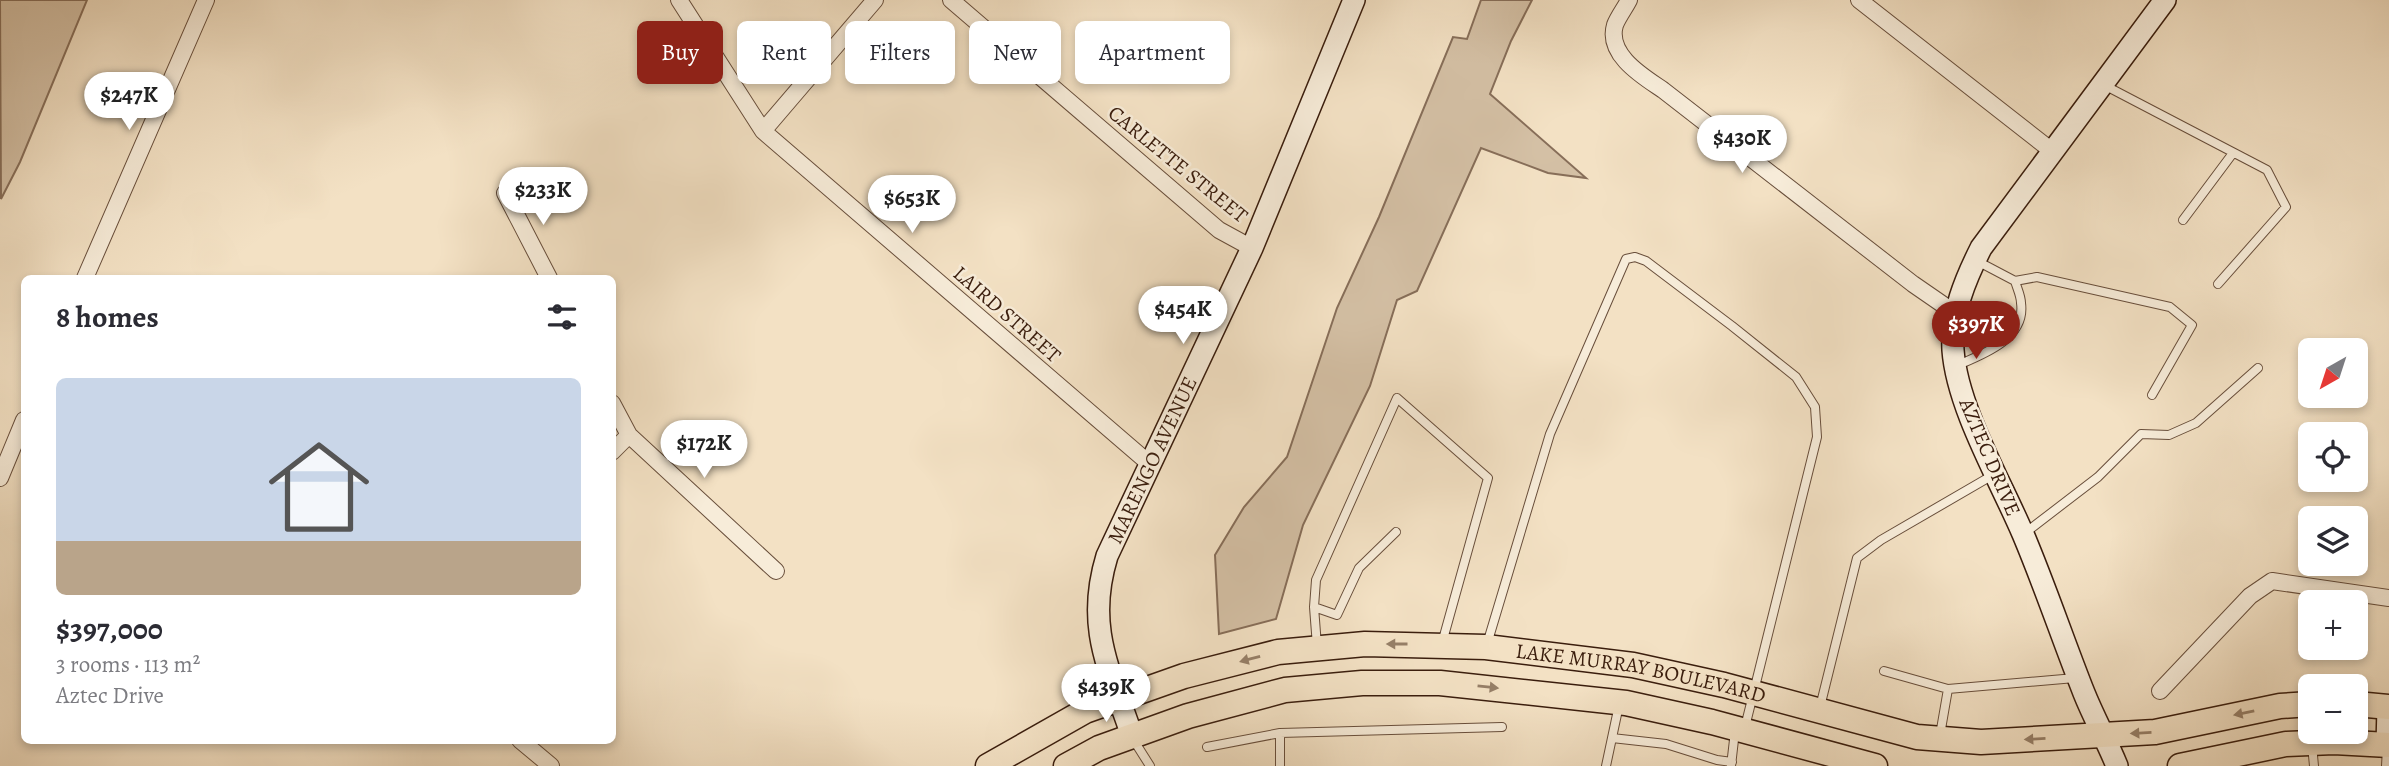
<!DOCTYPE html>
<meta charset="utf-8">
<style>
body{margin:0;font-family:Alegreya,serif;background:#f2f2f3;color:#2b2b33;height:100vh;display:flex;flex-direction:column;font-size:26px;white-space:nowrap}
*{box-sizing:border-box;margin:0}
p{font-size:23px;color:#7c7c81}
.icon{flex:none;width:38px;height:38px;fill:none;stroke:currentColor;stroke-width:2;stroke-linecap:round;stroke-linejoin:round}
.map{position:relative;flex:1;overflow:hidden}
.sheet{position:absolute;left:21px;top:275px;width:595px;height:469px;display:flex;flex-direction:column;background:#fff;border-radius:10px;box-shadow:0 4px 10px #0003}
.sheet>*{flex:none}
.guide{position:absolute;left:637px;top:21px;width:665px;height:63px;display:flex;gap:14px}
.needle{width:46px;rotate:219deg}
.fabs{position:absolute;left:2298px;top:338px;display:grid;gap:14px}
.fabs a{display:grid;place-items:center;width:70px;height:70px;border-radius:10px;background:#fff;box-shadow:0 4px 10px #0003;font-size:35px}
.price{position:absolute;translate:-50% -60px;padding:0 16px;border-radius:24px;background:#fff;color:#222;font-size:23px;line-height:46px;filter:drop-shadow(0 2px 4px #0008)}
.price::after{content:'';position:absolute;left:50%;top:42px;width:21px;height:16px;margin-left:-10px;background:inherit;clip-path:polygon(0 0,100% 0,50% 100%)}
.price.active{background:#8f2418;color:#fff}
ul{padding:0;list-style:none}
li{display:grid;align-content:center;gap:14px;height:371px;padding:0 35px}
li+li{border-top:2px solid #e1e1e2}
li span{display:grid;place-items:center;height:217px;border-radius:10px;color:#555}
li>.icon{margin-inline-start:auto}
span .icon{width:126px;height:126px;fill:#fffc;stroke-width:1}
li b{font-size:30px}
h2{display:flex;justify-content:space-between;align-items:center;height:84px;padding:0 35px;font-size:30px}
.pill{padding:0 24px;border-radius:10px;background:#fff;box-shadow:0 4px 10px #0003;font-size:24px;line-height:63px}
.pill.active{background:#8f2418;color:#fff}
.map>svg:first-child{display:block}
.green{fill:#d4c0a5;stroke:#876e59;stroke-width:2}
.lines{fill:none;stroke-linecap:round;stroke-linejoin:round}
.lane-casing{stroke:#684e3b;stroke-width:10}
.street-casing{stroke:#684e3b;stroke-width:18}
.secondary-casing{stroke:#3a1d0d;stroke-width:24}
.primary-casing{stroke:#3a1d0d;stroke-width:27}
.lane{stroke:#f7ecd9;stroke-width:8}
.street{stroke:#f7ecd9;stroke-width:16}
.secondary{stroke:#f7ecd9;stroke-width:21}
.primary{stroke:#f3e1c4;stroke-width:24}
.oneway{fill:#967f68}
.labels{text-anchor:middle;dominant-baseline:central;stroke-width:5;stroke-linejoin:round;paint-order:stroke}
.street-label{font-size:21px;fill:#3a1d0d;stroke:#f7ecd9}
</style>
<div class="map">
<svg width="2389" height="766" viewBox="0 0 2389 766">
<rect width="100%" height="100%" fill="#f3e1c4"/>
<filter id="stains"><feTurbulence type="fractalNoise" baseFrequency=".00286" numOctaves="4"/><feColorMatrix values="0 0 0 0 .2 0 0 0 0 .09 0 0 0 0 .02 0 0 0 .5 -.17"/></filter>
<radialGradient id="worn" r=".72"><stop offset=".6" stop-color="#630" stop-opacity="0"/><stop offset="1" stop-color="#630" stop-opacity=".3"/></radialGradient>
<path class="green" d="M0,0H87L20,162L1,199Z
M1481,0H1532L1511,41L1490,94L1586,178L1548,173L1481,148L1417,291L1397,300L1370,386L1303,525L1276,619L1219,634L1215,555L1244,507L1287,457L1337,308L1379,217L1453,37L1467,39Z"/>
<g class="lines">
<defs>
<path id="lane" d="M2104,85L2267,170L2286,207L2218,284
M2183,220L2233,153
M1977,261L2015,281L2037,277L2170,307L2192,325L2152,395
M1958,365C1984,354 2026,338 2021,303C2021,296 2017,288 2015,281
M2025,533L2098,477L2141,434L2169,435L2196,423L2258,368
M1314,607L1337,615L1359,568L1396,532
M1487,644L1550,434L1626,259L1635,257L1646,261L1732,326L1796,377L1815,407L1817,437L1745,727
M1317,646L1314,607L1316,580L1397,398L1488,478L1442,643
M1884,671L1948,689L2075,678
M1820,707L1857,558L1881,540L1993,475
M1280,733V766
M1940,735L1948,689
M1612,738L1666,744L1717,760L1732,762
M1133,739L1150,766
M2312,745L2314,766
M1207,747L1280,733L1502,727
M1606,766L1619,705
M1731,766L1735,731
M2386,766L2387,748"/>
<path id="street" d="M679,0L763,131L1151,465
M951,0L1219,230L1252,248
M1629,0C1625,8 1618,17 1615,25C1606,55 1644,77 1663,90L1913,284L1955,313
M1859,0L2052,151
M763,131L875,0
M505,193L549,278
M85,278L206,0
M612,403L629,435L776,571
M612,452L629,435
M0,478L24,420
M2160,691L2250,596L2272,581L2389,598
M520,740L551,766"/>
<g id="secondary">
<path id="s1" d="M1132,736C1110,670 1085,628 1107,556L1252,248L1354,0"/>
<path d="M2387,745L2388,707"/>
<path d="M2117,766C2107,741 2094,718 2084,693C2063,640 2045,586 2023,534C2000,480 1957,407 1953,350C1951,313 1965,280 1981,248L2165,0"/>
</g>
<g id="primary">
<path d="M2356,704L2389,707"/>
<path id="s2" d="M988,766L1085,711L1184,676L1278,652L1365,644L1486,647L1633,665L1724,685L1917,737L1981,742L2155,732L2280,706L2310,704"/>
<path d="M1066,766L1099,748L1188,716L1285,690L1362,683H1440L1626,703L1712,722L1875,766"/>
<path d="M2180,766L2286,744L2334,742L2389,745"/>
</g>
</defs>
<use href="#lane" class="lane-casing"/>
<use href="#street" class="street-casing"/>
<use href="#secondary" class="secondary-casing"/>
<use href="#primary" class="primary-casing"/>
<use href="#lane" class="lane"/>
<use href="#street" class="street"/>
<use href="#secondary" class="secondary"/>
<use href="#primary" class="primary"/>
</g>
<defs><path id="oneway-solid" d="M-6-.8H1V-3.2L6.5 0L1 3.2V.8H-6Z" transform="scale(1.75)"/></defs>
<g class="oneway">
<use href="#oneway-solid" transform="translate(1397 644) rotate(-180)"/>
<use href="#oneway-solid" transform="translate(1250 659) rotate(165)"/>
<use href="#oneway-solid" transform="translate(1488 687) rotate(6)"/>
<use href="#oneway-solid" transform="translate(2244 713) rotate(168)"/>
<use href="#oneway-solid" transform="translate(2141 733) rotate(177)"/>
<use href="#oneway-solid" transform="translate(2035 739) rotate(177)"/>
</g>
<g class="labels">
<g class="street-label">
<text transform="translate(1178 164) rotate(39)">CARLETTE STREET</text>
<text transform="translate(1007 314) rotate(41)">LAIRD STREET</text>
<text transform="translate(1990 457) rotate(67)">AZTEC DRIVE</text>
<text stroke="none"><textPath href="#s1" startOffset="292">MARENGO AVENUE</textPath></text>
<text stroke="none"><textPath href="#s2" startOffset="679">LAKE MURRAY BOULEVARD</textPath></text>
</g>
</g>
<rect width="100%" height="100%" filter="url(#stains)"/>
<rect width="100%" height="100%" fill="url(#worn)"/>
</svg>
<div class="fabs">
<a><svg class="needle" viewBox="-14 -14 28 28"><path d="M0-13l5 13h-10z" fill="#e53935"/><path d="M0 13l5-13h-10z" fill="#7c7c81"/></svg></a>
<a><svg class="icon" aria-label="locate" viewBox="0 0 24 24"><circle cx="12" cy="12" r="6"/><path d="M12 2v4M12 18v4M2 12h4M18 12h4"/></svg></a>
<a><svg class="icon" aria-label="layers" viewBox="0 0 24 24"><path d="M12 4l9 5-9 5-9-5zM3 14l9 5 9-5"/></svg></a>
<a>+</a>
<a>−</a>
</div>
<b class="price" style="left:129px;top:132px">$247K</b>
<b class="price" style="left:1742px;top:175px">$430K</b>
<b class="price" style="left:543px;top:227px">$233K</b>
<b class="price" style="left:912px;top:235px">$653K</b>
<b class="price" style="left:1183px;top:346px">$454K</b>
<b class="price active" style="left:1976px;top:361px">$397K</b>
<b class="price" style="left:704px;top:480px">$172K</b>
<b class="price" style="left:1106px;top:724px">$439K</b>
<div class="guide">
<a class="pill active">Buy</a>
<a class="pill">Rent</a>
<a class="pill">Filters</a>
<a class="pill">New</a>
<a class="pill">Apartment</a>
</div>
<section class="sheet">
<h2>8 homes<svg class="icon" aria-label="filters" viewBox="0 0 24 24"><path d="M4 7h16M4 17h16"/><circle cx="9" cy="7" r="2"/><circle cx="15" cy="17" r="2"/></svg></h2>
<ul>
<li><span style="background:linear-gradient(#c9d6e8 75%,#b9a48a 0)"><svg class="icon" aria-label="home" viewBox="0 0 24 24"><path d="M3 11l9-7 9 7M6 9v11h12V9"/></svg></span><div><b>$397,000</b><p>3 rooms · 113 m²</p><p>Aztec Drive</p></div></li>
</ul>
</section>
</div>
